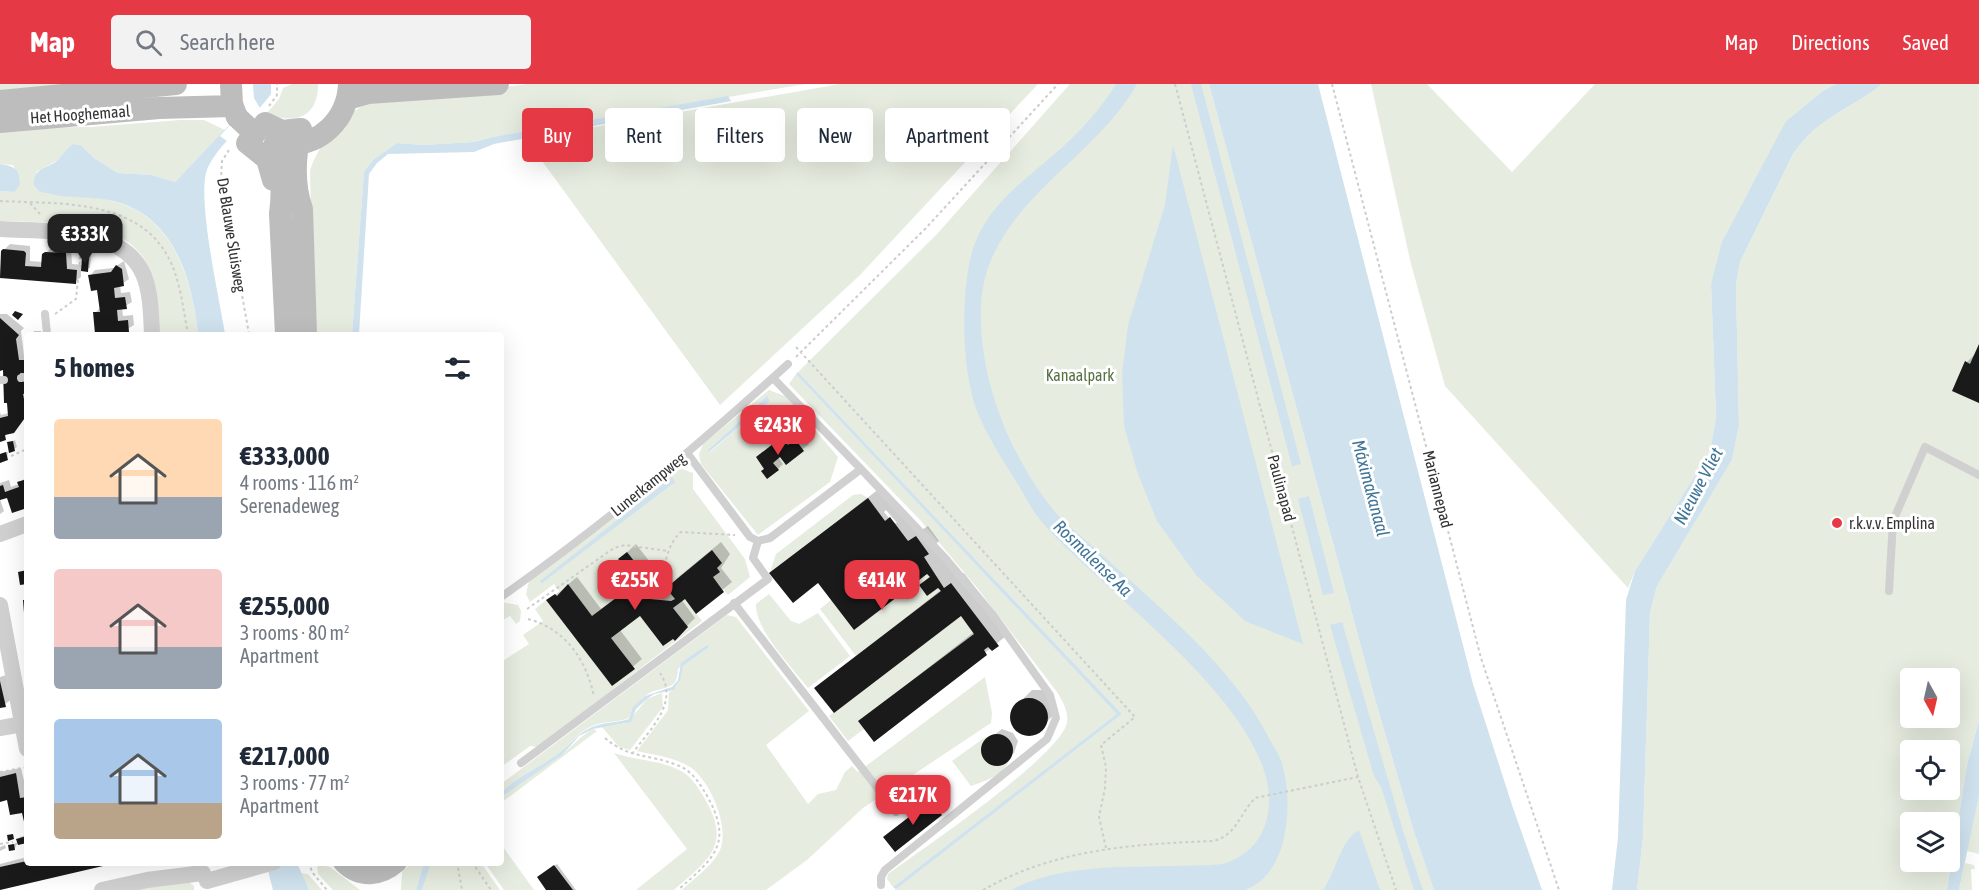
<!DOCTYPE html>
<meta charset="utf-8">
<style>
body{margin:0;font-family:"Asap Condensed",sans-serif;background:#f2f2f3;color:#1f2937;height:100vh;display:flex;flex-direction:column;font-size:22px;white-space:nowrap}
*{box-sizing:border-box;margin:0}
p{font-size:20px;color:#747a83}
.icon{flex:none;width:33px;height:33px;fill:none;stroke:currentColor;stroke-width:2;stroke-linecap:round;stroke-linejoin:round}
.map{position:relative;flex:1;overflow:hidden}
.panel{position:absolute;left:24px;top:248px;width:480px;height:534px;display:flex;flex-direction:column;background:#fff;border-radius:6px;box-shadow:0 6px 24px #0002}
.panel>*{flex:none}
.banner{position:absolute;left:522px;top:24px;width:570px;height:54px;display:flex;gap:12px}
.needle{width:39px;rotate:172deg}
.tools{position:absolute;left:1900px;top:584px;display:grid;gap:12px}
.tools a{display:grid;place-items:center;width:60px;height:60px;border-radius:6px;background:#fff;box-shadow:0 6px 24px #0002;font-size:30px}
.price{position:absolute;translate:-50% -51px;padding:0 14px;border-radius:12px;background:#e63946;color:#fff;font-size:20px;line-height:39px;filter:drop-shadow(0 2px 3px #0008)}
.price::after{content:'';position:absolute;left:50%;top:36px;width:18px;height:14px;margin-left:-9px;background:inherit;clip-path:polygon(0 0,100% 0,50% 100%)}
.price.current{background:#222;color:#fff}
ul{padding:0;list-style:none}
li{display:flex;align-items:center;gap:18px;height:150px;padding:0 30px}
li span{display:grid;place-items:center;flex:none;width:168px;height:120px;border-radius:6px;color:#555}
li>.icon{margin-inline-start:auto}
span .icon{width:72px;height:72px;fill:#fffc;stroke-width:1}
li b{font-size:26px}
h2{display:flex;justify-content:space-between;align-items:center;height:72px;padding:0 30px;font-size:26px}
.tag{padding:0 21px;border-radius:6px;background:#fff;box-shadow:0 6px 24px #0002;font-size:21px;line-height:54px}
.tag.current{background:#e63946;color:#fff}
header{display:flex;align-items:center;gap:36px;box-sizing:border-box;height:84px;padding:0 30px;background:#e63946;color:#fff}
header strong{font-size:28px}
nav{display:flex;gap:33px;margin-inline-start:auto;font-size:21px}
.search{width:420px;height:54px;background:#f2f2f3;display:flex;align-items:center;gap:15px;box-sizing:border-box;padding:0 21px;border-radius:6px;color:#747a83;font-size:22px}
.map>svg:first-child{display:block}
.green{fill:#e6ecdf;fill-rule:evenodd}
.water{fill:#cfe2ee}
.pier{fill:#fff}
.shadow{fill:#0003;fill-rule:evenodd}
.building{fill:#1a1a1a}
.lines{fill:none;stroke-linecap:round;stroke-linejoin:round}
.path{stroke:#cdcdcd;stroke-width:2;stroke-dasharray:3 3;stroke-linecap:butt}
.lane{stroke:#d0d0d0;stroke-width:8}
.street{stroke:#d0d0d0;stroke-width:16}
.secondary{stroke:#bdbdbd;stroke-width:22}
.secondary-bridge{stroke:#bdbdbd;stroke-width:22}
.poi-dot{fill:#e63946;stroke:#fff;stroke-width:2}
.labels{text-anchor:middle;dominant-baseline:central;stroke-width:6;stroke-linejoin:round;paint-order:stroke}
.street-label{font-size:16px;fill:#333;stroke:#fff}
.park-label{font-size:16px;fill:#56703f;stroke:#fff}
.poi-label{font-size:16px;fill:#333;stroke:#fff;text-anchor:start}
.water-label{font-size:18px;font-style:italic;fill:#3f7597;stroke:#fff}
</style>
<header>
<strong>Map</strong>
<div class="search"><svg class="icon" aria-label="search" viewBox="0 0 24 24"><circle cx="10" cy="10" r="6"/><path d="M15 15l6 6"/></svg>Search here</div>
<nav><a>Map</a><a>Directions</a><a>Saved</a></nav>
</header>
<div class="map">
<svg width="1979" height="806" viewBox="0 0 1979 806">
<rect width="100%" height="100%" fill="#fff"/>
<path class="green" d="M0,0H102L0,12Z
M292,0H318C318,35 294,40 266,30L279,15L283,4Z
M529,0H805L492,53L474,58L423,61L397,59L374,75L364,89L352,250H314L310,87C317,61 344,32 367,19Z
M840,0H1038L860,191L720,321L526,55Z
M1070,0H1209L1377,622L1414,748L1434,806H894L1122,630L798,288L937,150Z
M1371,0H1427L1512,88L1595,0H1836L1823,7L1786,37L1711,200L1716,333L1710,368L1635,487L1628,504L1445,302L1411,180Z
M1882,0H1979V636L1967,681L1947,806H1637L1643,754L1650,529L1657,502L1732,376L1739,342L1736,201L1740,178L1793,70C1819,32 1849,27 1882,0ZM1911,594H1950V633H1911ZM1911,666H1950V705H1911ZM1911,738H1950V777H1911Z
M180,36H204L225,46L175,98L152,91L118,89L94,74L81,61L73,60L58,76L36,88L47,110C69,112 95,112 116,118C175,134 192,198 198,250H158C156,230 158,204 150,186C128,131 49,140 0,137V107L15,108L20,96L13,81L0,80V44L91,43Z
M796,290L1118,630L893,803L887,795L888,790C920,767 1063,670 1067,638C1069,628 1062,616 1057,608L978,505L921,437L789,300Z
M769,306L787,313L838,373L830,398L758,451L701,380L699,370L703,360ZM766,313L770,317L710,368L707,367Z
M677,383L693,389V405L745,475L750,493L728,511L713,493L717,484L722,479L712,466L666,504L675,515L671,517L650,515L647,511L655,505L627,468L619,474L620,477L607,485L624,508L592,532L568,500L559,507L554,500L530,518L526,510L529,497Z
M861,410L868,414L770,488L776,470L853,411Z
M927,490L930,493L919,501L927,512L938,504L941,507L856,572L820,525L831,516L854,546Z
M769,510L791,537L799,540L818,529L850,572L808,604C792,583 755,546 756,520Z
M685,515L702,537L538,663L530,662L501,683V578L529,560L523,551L543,537L535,525L546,516L612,602L635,585L611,554L640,532L663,562L673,555L675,557L679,553L673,524Z
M501,518L518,521L521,527L520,537L516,540L510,532L501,537Z
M727,531L736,533L809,627L766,661L808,720L818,710L836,706L845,688L852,682L858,688L985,593L992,629L991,639L863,724L807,776L766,806H682C694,794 713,782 720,766C730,743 710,696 690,683C674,673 654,671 637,667L668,626L669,608C681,604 679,592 683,582L708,564L707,560L678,585C677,604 670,602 654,607C642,611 634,623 629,634C617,639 604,637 592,642C578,648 571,660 559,669C541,683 517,692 501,709V700Z
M961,532L974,550L859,637L864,645L848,657L829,632Z
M662,609L663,623L630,666L619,663L602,643L627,639L647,615Z
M593,645L597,647L501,719V713C519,697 541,687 560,672C572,663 580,652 593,645Z
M993,651C1002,653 1009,655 1010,665C1012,689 990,695 971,702L952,677L984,654Z
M614,669C634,676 658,676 677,685C690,690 698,703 705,715C732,762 708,776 674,806H636L687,765Z
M1979,712V770L1967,767Z
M501,760L534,806H504L485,779L501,778Z
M431,778L481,779L500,806H422Z
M411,779H424L416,806H401L402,788Z
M1965,779L1974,781L1975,785H1971L1972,806H1959Z
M320,781L330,783L360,806H333L318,790L317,783Z
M300,789L308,790L322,806H309Z
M186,796L194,802V806H121Z"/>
<path class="water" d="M253,0H271V10C253,35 222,55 208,83C195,110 220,216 225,250H198C192,197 176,135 117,118C92,111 64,116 39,107L34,101C33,82 49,85 59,75C64,69 67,65 73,60L81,61L94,74L118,89L152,91L175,98L254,15Z
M1116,0H1137C1093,79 985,122 981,222C978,294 1010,373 1055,428C1068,443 1085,455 1099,468C1158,523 1232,581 1269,654C1273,662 1280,671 1282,680C1289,703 1289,731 1284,754C1279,776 1267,799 1244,806H1011C1071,774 1157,786 1223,780C1247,772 1261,758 1267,734C1291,635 1100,507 1042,438C1033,428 1026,414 1019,402C1005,380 991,358 980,334C962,294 961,225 969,181C981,116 1036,92 1077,49C1092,34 1105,18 1116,0Z
M1191,0H1201L1301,380L1292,382Z
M1209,0H1318L1473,600L1513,724L1542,806H1434L1414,748L1377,622Z
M1836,0H1882C1850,26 1818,33 1793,70L1740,178L1736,201L1739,342L1732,376L1657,502L1650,529L1643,754L1637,806H1612L1618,754L1626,516L1635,487L1710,368L1716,333L1711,200L1722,158L1786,37L1823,7Z
M728,12L731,17L494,60L474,68L388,70L377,79L369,90L359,250H352L364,88L374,75L397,59L423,61L474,58L492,53Z
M1173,61L1303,560L1245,537L1196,491L1157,437L1138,390L1124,342L1122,290L1128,241L1165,121Z
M0,80C14,82 20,85 20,100L15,108L0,107Z
M798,288L1122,630L896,805L893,803L1117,630L796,290Z
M767,312L770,317L709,368L707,367Z
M672,393L675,398L542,499L540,497Z
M1309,412L1334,509L1323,511L1298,415Z
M1342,538L1404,750L1423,806H1414L1381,703L1374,692L1330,541Z
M708,560V564L683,582L680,596L674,606L654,610L647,615L636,625L631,638L593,645L579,652L562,671L501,713V709C517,692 541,683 559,669C571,660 578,649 592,643C604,638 617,639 629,635L633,623L645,612L672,603L678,596L681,579Z
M1979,636V712L1959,806H1947L1967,681Z
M1359,746L1380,806H1323C1336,789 1340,756 1359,746Z
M266,779H297L309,806H273Z
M424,779H431L422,806H416Z"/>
<path class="pier" d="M254,14L261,26L231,60L220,52Z"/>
<path class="shadow" d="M10,160L30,162V177L43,178L44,171L52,163L71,164L72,180L83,181L84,174L91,172L90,184L81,186V193L75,198L0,193L2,168Z
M124,177L129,195L120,201L121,209L130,208L132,218L122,224L123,232L133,231L134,241L124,247V250H96L95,229L101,223L98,204L90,192L95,186L113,184Z
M0,230H7L24,244L21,247L24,272L27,271V330L19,341L0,356V328L1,331L9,329L4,284L0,276Z
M34,247H41V250H32Z
M1978,267H1979V318L1967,278Z
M788,349L794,357L801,351L809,360L787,378L781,371L778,373L783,380L778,385H766L764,368Z
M15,356L17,363L8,368L7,375L0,377V370L10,367L8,359Z
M27,392V423L8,412L0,415V399L9,396L11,403L19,400Z
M880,404L920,447L928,442L939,457L935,461L957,494L964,489L1010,549L874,656L860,637L974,548L961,530L816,604L941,506L939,502L921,501L931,491L928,488L818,497L771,489ZM886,426L897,439H893L884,428Z
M0,415L4,427L0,430Z
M721,458L730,470L721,484L732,498L696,527L685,513L681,515L695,534L675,554L640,530L620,546L642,575L612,600L548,517L577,493L601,525L625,507L609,485L636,460L663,495L656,503L658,507L671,508L676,495Z
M6,591L11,616L0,623V593Z
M1032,606H1044L1055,629L1038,648L1024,650L1013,641L1012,626Z
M1002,645L1013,649L1018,657L1014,669L999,680L990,678L983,668L985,658Z
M21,684L27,709V740L23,726L8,715L0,716V688Z
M940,709L950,722L895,766L885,753Z
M27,751V757L17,760L15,764L9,762L18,758L20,753Z
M5,761L6,764L0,767V763Z
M27,773V778H114L0,805V780Z
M557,780L576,806H548L541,791Z"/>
<path class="building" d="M3,165L24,167L26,169L25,182L41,183L42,170L45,168L66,169L67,185L77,186L76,200L0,194L1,167Z
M82,174H89L88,188L81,187Z
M116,181L122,185L124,202L114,204L115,214L125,213L127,225L117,226L118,237L128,236L129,248L95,250L93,228H100L97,206L91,207L88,191L111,188Z
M15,227L23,230L18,236L12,231Z
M0,234L19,251L16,255L19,276H24L26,289H20L22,297L27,296V309L23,310L27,331L14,349L5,351L6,356L0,358V334L8,332L7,319H4L3,286L0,287Z
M1979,260V319L1952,307L1965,277L1970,280Z
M782,353L788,361L795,355L804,367L786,381L780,373L773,379L779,386L767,395L761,387L764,385L756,373Z
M13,357L15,367L9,369L7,358Z
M6,368L8,376L0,379V370Z
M27,395V424L12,429L7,414L0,416V402L3,401L5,408L19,403L17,398Z
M868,414L885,437L890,433L908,457L916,452L929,470L924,473L944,504L951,499L999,562L992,567L988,563L984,566L987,571L874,658L858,637L974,550L961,532L834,629L814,604L941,507L938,504L927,512L919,501L930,493L927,490L854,546L818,499L793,519L769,489Z
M712,466L722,479L717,484L720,488L713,493L724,508L696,530L685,515L673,524L688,543L675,557L673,555L663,562L640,532L611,554L635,585L612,602L546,516L555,510L557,512L568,500L592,532L624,508L607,485L620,477L618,475L627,468L656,505L647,511L650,515L671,517L675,515L666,504Z
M27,486V500L20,501L18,488Z
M23,516H27V536L24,529Z
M0,597L6,623L0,624Z
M1010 633a19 19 0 1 1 38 0a19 19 0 1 1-38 0Z
M981 666a16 16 0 1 1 32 0a16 16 0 1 1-32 0Z
M16,689L20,714L27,713V742H25L22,729L10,731L7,716L0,718V693Z
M931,716L942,731L895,768L883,753Z
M13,750L14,755L8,757L7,751Z
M27,752V759L18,761L16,755Z
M14,760L15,766L9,767L8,761Z
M27,777V778L116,779L0,806V783Z
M554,781L573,806H546L537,793Z"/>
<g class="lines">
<path class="path" d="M1175,0L1358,693L1396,806
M1332,0L1481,574L1559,806
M269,22L277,11V0
M229,66L222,77L221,93L249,250
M0,117C56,120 135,114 167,171C180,193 183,225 188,250
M30,119L40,130
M55,230L76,215L81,166
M796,263L1135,633L1101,661L1106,683L1105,704L1099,733L1106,764
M796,273L926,144L1058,0
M11,372L27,365
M660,511C664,490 664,463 681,448L735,451
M527,525L614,464L625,461L668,467
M528,535C566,545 586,576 594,612
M605,654C629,675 650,670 677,681C691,686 699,698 706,710C734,759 715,773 678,806
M632,670C649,646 680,619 660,589
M0,688L27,683
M0,760L13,758
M309,778L312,788L327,806
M457,778L462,806
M472,778L491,806
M983,806C1055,765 1133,760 1214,757C1237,750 1239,731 1255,714L1358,693"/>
<path class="lane" d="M45,230L47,250
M21,294L27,293
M773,294L861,385
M0,296H4
M687,369L750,453L758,457L770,454L861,385L946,475L993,531L1050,611L1056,634L1047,655L885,786L881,793V801
M1889,507L1893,437L1925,363L1979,391
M501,513C602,442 697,363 788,280
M734,519L896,728
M521,679L768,495L753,474L758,457"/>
<path class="street" d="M0,145C45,148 124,141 144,192C151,210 151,231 152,250
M0,450L27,440
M0,521L27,665
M0,644L23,640
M207,797L274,778
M102,806L147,796L203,789"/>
<path class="secondary" d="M231,0L232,20L237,33
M348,15L368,9L498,0
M0,17L176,0
M0,38L159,24L232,22
M265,39L282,47L300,45
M301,45C295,71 293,100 302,125L306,250
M275,58C282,81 283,106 280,130L286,250
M247,59L267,75L273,96
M286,60C321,62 347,35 349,1
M344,778C360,794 380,792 396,778"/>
<path class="secondary-bridge" d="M237,33L255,50"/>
</g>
<circle class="poi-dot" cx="1837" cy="439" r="6"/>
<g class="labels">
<g class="street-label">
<text transform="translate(80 30) rotate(-4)">Het Hooghemaal</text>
<text transform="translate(232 151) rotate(81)">De Blauwe Sluisweg</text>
<text transform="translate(648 400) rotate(-39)">Lunerkampweg</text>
<text transform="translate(1282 404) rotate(75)">Paulinapad</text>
<text transform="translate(1438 405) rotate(76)">Mariannepad</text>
</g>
<g class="park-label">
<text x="1080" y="291">Kanaalpark</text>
</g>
<g class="poi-label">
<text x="1849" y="439">r.k.v.v. Emplina</text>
</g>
<g class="water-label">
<text transform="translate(1698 402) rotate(-62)">Nieuwe Vliet</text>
<text transform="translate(1371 404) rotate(75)">Máximakanaal</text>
<text transform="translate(1093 474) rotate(44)">Rosmalense Aa</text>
</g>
</g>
</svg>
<div class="tools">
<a><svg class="needle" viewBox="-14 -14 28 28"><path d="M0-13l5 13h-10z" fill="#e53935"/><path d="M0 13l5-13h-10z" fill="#747a83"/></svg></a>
<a><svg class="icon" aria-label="locate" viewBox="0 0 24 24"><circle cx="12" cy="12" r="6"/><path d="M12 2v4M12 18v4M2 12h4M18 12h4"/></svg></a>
<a><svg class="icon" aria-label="layers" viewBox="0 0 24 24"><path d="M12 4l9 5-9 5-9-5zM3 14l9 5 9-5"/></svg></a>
</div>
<b class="price current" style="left:85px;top:181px">€333K</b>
<b class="price" style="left:778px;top:372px">€243K</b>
<b class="price" style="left:635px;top:527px">€255K</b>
<b class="price" style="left:882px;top:527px">€414K</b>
<b class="price" style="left:913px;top:742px">€217K</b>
<div class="banner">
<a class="tag current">Buy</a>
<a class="tag">Rent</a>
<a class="tag">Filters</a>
<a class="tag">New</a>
<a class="tag">Apartment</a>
</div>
<section class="panel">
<h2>5 homes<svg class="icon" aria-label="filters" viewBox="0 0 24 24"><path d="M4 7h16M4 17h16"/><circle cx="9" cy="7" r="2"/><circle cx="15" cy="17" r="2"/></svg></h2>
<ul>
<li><span style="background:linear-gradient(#ffd9b3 65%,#9aa5b1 0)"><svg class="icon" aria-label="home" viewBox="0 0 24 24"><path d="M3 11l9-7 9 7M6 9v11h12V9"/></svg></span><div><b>€333,000</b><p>4 rooms · 116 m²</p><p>Serenadeweg</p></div></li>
<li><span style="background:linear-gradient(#f6c9c9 65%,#9aa5b1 0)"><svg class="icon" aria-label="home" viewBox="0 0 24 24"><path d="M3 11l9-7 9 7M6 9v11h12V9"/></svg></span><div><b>€255,000</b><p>3 rooms · 80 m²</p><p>Apartment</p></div></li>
<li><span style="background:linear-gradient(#a9c7e8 70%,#b9a48a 0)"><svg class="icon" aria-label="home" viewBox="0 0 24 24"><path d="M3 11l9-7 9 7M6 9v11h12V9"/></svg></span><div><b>€217,000</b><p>3 rooms · 77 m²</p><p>Apartment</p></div></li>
</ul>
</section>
</div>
